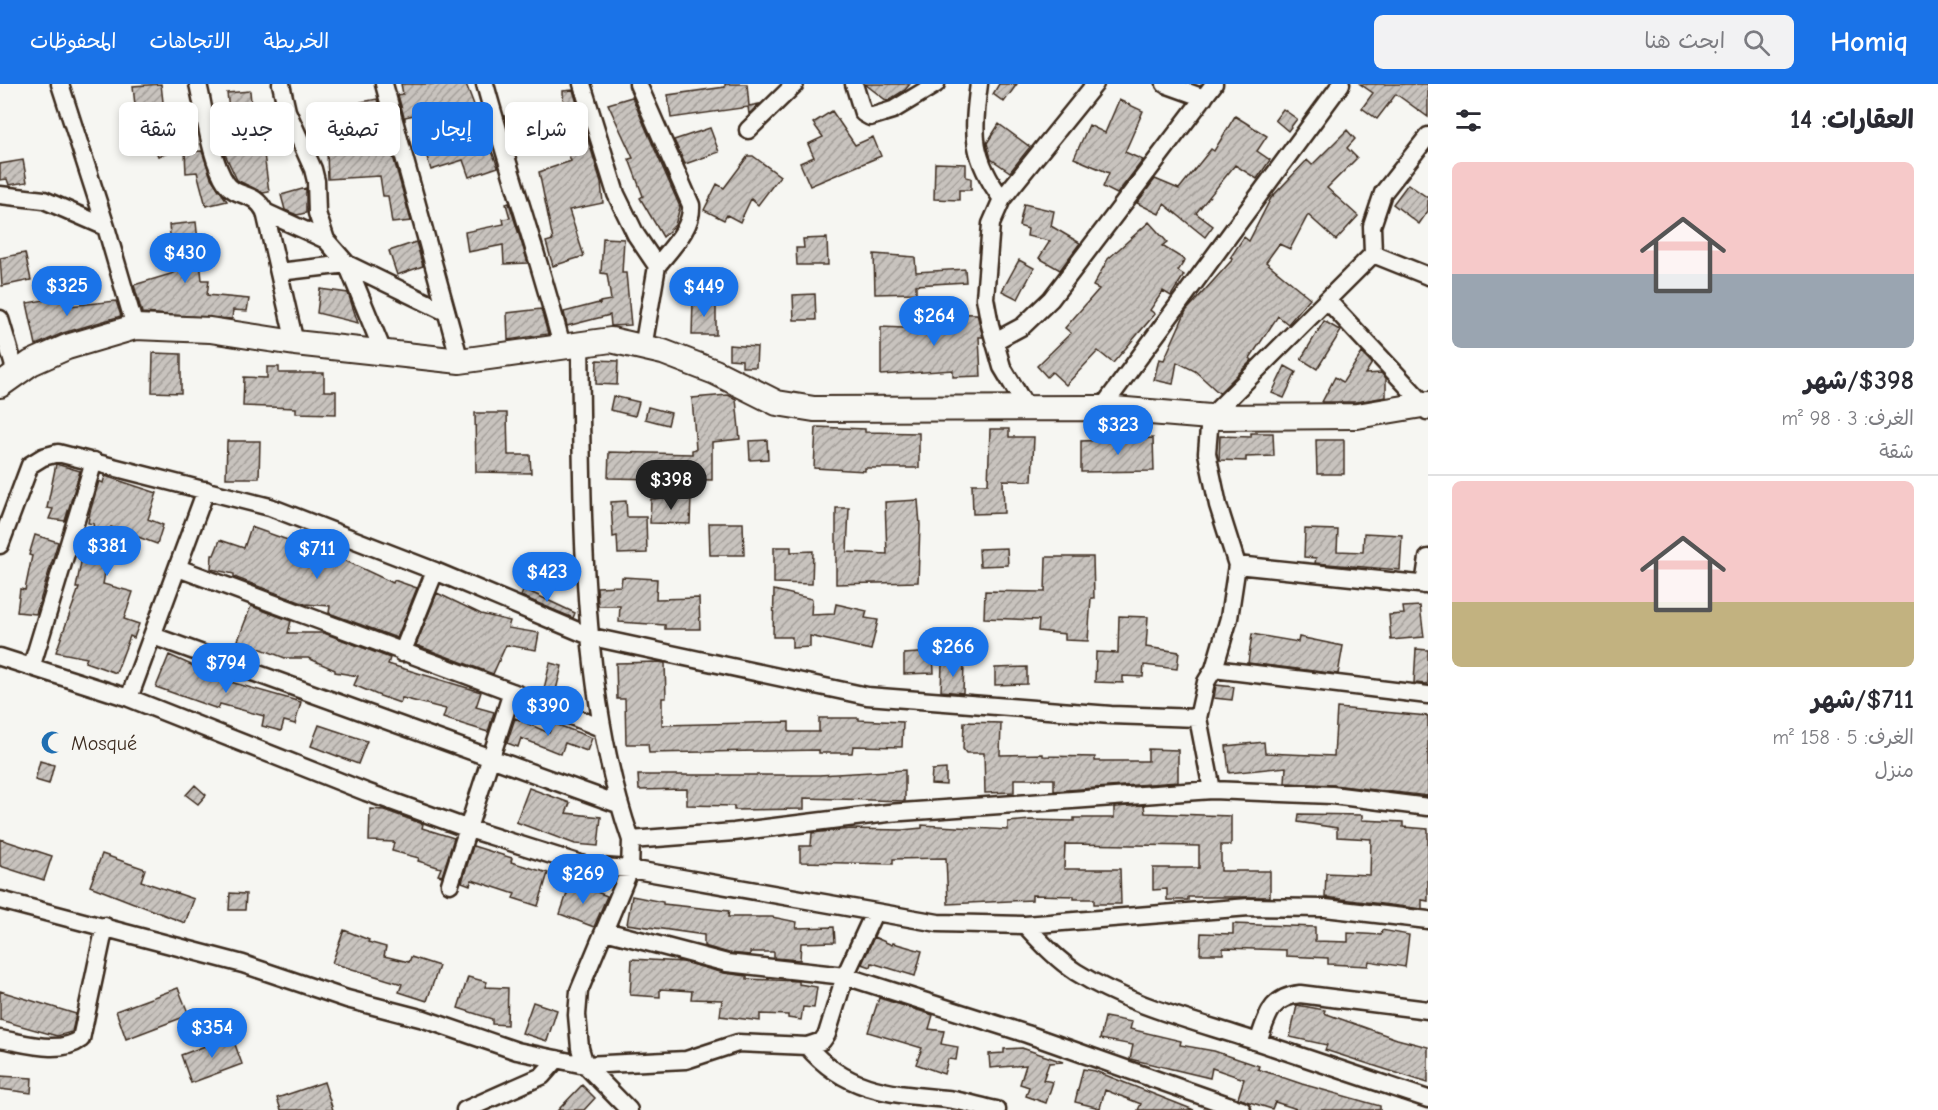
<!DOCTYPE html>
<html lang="ar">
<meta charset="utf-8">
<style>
body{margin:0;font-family:"Comic Neue","Playpen Sans Arabic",sans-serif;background:#f2f2f3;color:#2b2b33;direction:rtl;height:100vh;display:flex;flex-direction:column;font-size:22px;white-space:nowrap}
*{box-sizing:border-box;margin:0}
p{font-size:20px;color:#7c7c81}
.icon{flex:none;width:33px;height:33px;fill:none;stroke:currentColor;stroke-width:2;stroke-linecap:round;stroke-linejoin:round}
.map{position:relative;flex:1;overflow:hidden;direction:ltr}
.details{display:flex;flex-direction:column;background:#fff;width:510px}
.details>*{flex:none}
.guide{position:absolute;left:18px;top:18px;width:570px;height:54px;direction:rtl;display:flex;gap:12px}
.price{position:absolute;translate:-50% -51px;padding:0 14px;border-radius:21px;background:#1a73e8;color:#fff;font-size:20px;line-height:39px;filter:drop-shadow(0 2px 3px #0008)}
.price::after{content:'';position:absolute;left:50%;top:36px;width:18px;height:14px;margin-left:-9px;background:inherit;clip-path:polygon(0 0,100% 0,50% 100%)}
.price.current{background:#222;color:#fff}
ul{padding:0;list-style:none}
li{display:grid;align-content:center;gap:12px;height:318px;padding:0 24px}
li+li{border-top:2px solid #e1e1e2}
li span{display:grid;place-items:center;height:186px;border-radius:9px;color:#555}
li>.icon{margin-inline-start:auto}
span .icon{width:108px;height:108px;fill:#fffc;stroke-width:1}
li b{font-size:26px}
h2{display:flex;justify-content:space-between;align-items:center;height:72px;padding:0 24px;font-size:26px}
.pill{padding:0 21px;border-radius:9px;background:#fff;box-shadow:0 3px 9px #0003;font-size:21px;line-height:54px}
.pill.current{background:#1a73e8;color:#fff}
header{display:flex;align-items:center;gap:36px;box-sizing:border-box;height:84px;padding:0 30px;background:#1a73e8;color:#fff}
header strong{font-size:28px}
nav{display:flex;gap:33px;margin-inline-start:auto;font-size:21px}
.search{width:420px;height:54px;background:#f2f2f3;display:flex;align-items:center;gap:15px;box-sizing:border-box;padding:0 21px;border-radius:9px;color:#7c7c81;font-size:22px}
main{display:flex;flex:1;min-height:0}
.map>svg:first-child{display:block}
.building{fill:url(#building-hatch);stroke:#3b2a1e;stroke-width:1.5}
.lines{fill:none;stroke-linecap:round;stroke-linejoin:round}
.street-casing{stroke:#3b2a1e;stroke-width:21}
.secondary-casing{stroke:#3b2a1e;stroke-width:28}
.street{stroke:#f6f6f2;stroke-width:16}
.secondary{stroke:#f6f6f2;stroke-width:24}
.labels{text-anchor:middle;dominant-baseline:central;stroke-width:5;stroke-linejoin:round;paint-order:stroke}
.poi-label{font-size:20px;fill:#3b2a1e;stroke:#f6f6f2;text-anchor:start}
</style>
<header>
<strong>Homiq</strong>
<div class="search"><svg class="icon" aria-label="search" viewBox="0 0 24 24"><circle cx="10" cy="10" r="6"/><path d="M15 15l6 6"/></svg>ابحث هنا</div>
<nav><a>الخريطة</a><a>الاتجاهات</a><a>المحفوظات</a></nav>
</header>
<main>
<section class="details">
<h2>العقارات: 14<svg class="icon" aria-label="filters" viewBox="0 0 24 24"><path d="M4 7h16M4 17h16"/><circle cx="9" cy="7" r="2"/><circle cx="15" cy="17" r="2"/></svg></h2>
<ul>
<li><span style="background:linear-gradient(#f6c9c9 60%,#9aa5b1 0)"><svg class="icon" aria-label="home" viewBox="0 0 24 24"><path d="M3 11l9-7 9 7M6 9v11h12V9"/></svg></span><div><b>$398/شهر</b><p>الغرف: 3 · 98 m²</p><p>شقة</p></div></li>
<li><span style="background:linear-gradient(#f6c9c9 65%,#c2b280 0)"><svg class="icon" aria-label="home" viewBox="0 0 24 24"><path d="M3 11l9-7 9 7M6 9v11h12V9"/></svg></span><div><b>$711/شهر</b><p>الغرف: 5 · 158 m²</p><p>منزل</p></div></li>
</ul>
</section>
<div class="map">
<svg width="1428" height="1026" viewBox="0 0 1428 1026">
<defs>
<pattern id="building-hatch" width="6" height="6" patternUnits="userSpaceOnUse" patternTransform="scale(1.5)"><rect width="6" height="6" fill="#c8c3be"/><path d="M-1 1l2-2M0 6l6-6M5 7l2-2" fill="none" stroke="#a49f9a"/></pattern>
</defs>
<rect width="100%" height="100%" fill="#f6f6f2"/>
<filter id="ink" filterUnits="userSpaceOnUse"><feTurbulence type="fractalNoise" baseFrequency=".0167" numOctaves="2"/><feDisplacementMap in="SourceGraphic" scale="12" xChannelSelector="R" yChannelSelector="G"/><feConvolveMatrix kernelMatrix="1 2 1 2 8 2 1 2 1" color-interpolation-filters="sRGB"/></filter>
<g filter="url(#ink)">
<path class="building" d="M161,0L164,27L193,25L197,61L158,72L153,59L146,61L136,31L133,2Z
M401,0H466L498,83L469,93L463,76L431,86L414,31L405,33V37L398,11L403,10Z
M725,0H747L749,22L759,20L749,30L748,23L671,34L668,11L725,3Z
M865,0H910L905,6L887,17Z
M999,0H1017L1004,18L993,10Z
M1360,0H1428V33L1396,10L1377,35L1362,24L1373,9Z
M573,6L601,98L603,119L569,126L584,172L553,182L546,158L553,156L539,88L571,77L556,36L564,33L563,7Z
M250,7L253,40H260L269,108L263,109L237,96L223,66H234L227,9Z
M632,13L680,123L675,141L663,153L640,114L643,112L629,75L633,74L608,20Z
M377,15L411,137L392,139L388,112H383L380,92L328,95L327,68L362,67L357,26H363L361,18Z
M1119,16L1143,27L1125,68L1143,76L1117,110L1103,103L1109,89L1074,74L1089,41L1105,49Z
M1283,25L1297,35L1288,47L1275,36Z
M832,27L855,61L873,53L881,72L810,102L800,79L814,73L808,60L823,53L813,39Z
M1235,32L1267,52L1257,67L1270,76L1257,95L1235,81L1196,129L1213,142L1205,153L1164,120L1159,130L1137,119L1155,95L1179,105L1211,65L1214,67Z
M999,40L1030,63L1010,88L991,75L987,59Z
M710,44L719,68L685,80L674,56Z
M1347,46L1355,55L1347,64L1357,74L1327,104L1358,132L1336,156L1308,131L1290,165L1279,160L1266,178L1310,214L1288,240L1278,232L1250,274L1252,276L1219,309L1195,287L1177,278L1173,300L1154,296L1159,275L1164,276L1186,227L1233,175L1230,174L1244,153L1249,157L1271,114L1307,76L1312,81Z
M202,67L211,94L227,117L206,122L197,88L186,89L185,68Z
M748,72H753L780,92L758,121L751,115L740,138L727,131L724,136L704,126L717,100L724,104Z
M23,76L27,98L9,101L7,95L0,96V80Z
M935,79L966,80V93L971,94V106H959V116L934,115Z
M1408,100L1428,114V127L1419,140L1393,120Z
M306,104V129L297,131L285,126L281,111Z
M509,119L528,179L504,180L503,161L468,168L465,148L504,140L503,135L510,134L506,120Z
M1024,120L1054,127L1051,142L1080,159L1060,186L1039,174L1050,157L1027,152L1028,145L1019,142Z
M196,138L202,196H209L207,211L249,215L247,227L233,226L232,235L142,229L134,201L174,189L169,141Z
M1149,138L1167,158L1162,162L1185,176L1178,187L1184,191L1171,212L1163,207L1150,226L1155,230L1113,279L1098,267L1066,301L1052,288L1047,293L1037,282L1071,249L1065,244L1099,205L1093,202L1108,175Z
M603,154L624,155L622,189H626L631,241L611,242L610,231L567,242L564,228L599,219L600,221V218L611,216L607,190L601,189Z
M827,154L828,181H797L796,164H804L803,155Z
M416,158L423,182L397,191L389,167Z
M25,169L31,196L2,202L0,174Z
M874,170L915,173L916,188L965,185L966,198L916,201V209L875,210Z
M1019,176L1034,184L1018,215L1002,207Z
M320,205L348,209L358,239L317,229Z
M815,210L816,236H794L793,211Z
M67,212L69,222L116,217L121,232L63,249L36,261L27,219Z
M693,216L716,217V251H692Z
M541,225L548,250L508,256L507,229Z
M928,229L977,230L983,253H979L981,292L953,293V286L881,291V243L928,245Z
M1324,237L1341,247L1317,285L1301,275Z
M729,261L757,263L756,283H742V276L729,275Z
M153,269L181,270V309L152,308Z
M1362,269L1372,279L1365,290L1381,289L1386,294V313L1356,318H1322L1335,293L1343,298Z
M597,276L618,277L617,301L596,300Z
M1285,282L1296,288L1284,314L1272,309Z
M267,283H279V289H324V307H336V330L296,329V324L243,322L244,293L267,294Z
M728,311L736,315L740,355L712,358V396L608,394L609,368L692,370V366L696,365L692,314Z
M613,312L639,318L635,332L610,326Z
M648,323L671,329L668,341L645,335Z
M475,329H507L508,371H530L531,389L476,388Z
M816,343L865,345V348L919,349V384H865V387L814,384Z
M990,345H1009V353H1034L1032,397L1003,396L1004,429L973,430L972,400H988Z
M1251,349H1273L1274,372L1246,373V377L1219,376L1220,352L1251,353Z
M1153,354L1154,387L1081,388V357Z
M767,356L768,375L750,376L749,357Z
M1316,356H1344V390H1317Z
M227,357H260L259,394H226Z
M56,380L80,387L65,437L49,435L53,425L47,424Z
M105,392L157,409L148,435L163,441L157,460L111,443L99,470L108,472L103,500L133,508L124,535L139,540L134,554L130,552L116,589L85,578L87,574L56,568L79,504H76L83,468L94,440L88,439L90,428L99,397L103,399Z
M691,413L690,440L650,439L651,415Z
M918,416L920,441L918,498L836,500V424H849L847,468L887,470L885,418Z
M626,417L627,433H646L647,469L618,470L617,452L613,453L611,418Z
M709,439H743L744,471H710Z
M251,443L344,476L393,499L394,496L417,504L397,554L329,529L330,522L305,520L234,493V490L211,485L212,471H214L220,456L244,464Z
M1305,445L1338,446L1337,467L1363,468L1364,449L1402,451L1400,486L1315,479L1316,474L1304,473Z
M35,451L58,458L36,530L17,528L20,505L25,506L32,472L29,471Z
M774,463H791V468L813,467L812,500L774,499Z
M1007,464L1008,481L980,482L979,465Z
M1046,473H1093L1094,514H1091L1088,557L1065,556V550L1038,547L1039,536L984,534L985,507L1045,508Z
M622,493L657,495L656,515L699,514L700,545H665V541L619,538L620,522H598L597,503L621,502Z
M524,505L575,529L573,534L521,512Z
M774,506L812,515L811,531L834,530L836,520L867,527L865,534L878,536L871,566L810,552V563L792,564V553H773Z
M437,509L481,530L510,537L508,544L539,549L536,566L506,561L493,590L416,561Z
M251,522L291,537L288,549H324L390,574L388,580L481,608L476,623L494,628L488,648L443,634L446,625L402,614L400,619L380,612L354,601L358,592L335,588V586L308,574H285L238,556Z
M1420,522L1424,553L1391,556L1389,531L1404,530L1403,523Z
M1119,532L1148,533L1146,563L1179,568L1177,585L1144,581L1143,593L1123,592V599L1095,598L1096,568L1118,569Z
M1252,550L1298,558L1299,553L1343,562L1338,590L1248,579Z
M1416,565L1428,566V600L1414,599Z
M933,568L934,589L904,590V570Z
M169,571L227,597L301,618L295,640L284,637L281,647L262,642L264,632L220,620L218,625L156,603Z
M658,578L665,579L666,614H662V641L789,638V648H819V634H859V636L903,638L902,663L853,662L852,669H819V666L649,669L648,660H626L625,615H617L616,579Z
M550,579L562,582L554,614L543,609Z
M942,580L964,581L963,609L941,607Z
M1027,583V600L995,601V584Z
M1216,601L1234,603L1232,616L1214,614Z
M1337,624L1428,632V712L1333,701L1285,699L1286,683L1229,689L1226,662L1264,658L1265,669L1334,672Z
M515,634L549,649L553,639L592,654L587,667L565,659L561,670L521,654L518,663L507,659Z
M964,638L1001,639L1000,671L1043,670V672L1095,673V677H1148V665L1178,666V698L1054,707V695H1014V708L985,709L984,669H966L963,665Z
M319,641L367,657L358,680L311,662Z
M40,677L54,681L49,700L35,696Z
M946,685V701L931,700L932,686Z
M905,686V717L804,714V725L734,726V722L687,721V705L639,706L638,691H819Z
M195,701L206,711L198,720L186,711Z
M529,704L570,719L566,729L601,733L598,762L575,760L516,738Z
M1144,721L1145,729L1231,732V761H1221V787H1270V813H1188V816H1167V805L1153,806V784H1199V762L1065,760L1064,785H1120L1121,820H1094V815H1074V812L1032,811V816L948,820L946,774L893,775V780L800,778V762H811L812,749L851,745L902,746L922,744V741L1008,746V738L1030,736L1074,737V734H1114V723Z
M370,725L384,726L423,740L422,744L454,754L442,792L438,791L441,784L418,777L419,774L392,767L394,758L369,757Z
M1299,730L1362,731V736L1403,738V743L1428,745V817L1422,816V825L1325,813L1326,789L1370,791L1371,755L1337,753V744L1298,738Z
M0,755L52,772L44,796L0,782Z
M473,762L512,774L511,778L548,789L538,822L513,814L515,810L472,796L470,801L462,798Z
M102,770L145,785L141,797L194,815L185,839L90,802Z
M571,798L607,812L594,843L560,830Z
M230,809L246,810L245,826H229Z
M632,812L663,818V820L729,827L728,833H772L797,838L796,844L834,843L835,858L801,859L800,876L774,874V868H750V871L729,869L704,862V851L627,840Z
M1233,840L1315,843V857L1348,858V849L1381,851L1382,846L1409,851L1405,883L1369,877L1368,882L1328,880V874L1286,872V866L1223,864V870H1200L1201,849L1233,850Z
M344,846L369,856L368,858L386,863L384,872L409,878L411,873L439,882L427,917L399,908L402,900L332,879Z
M874,853L892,861L893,859L922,867L915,892L872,879L871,883L862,880Z
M632,875L683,878L724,889L747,892V895L799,897V900L817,903L814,924L803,923L801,936L788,934V931L760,930V937L720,932L722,916L691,915L692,907L660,905V913L630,911Z
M468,893L487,898L485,903L508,904L507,941L492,940V935L458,924Z
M178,904L189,931L126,955L116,927Z
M0,907L76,930L72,948L57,952L0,936Z
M879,914L933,931L929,945L944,947L941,960L958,963L956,976L948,975L944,990L916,980L922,964L868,948Z
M533,918L557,926L547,957L522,949Z
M1297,921L1325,926L1324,929L1397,955L1428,963V999L1325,966L1327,961L1290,953Z
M1105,933L1132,938L1130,945L1181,957L1180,961L1214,967L1259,982L1258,985L1302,1000L1380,1022V1026H1300L1275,1018L1272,1025L1246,1017L1238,1014L1244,995L1212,984L1210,994L1130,975L1133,961L1100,955Z
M232,952L242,980L191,999L181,971Z
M1022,964L1063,978L1049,979L1043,996L1053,998L1046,1019L1026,1012L1029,1003L1020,1000L1026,981L990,984L989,970L1004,969V965Z
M1083,985L1095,987L1194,1026H1138L1141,1020L1105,1006L1100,1024L1075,1018Z
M0,992L32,994L31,1009L0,1005Z
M324,998L333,1026H281L277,1014Z
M582,1001L595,1014L584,1026H558Z"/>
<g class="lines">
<defs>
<path id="street" d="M60,0L106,143
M198,0C205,28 210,75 226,99C237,115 254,106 265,128L295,259
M281,0L287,27L313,85L316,97L317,129L326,156L347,180L384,270
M384,0L460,277
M485,0C509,88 539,174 562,262
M582,0L616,110L636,151L657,182L643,264
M638,0L691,121C693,144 670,165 657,182
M854,0L863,29L870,33L893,26L936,0
M979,0C972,50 972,74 1002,115
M1165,0L1204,14
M748,46L795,0
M0,111L44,116L106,143L135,243
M265,128L326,156
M1373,170L1372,142L1383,109L1428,52
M279,188L347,180L446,228
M1428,192L1373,170L1210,333L1207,369L1218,421L1237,481L1428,501
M1327,216L1425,321L1427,327
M0,235L16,289
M995,257L1023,242L1051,215L1214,0
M580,259C583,418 578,605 631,756
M1026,323L1002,283L990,241L985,214L991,140L1002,115L1095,0
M1102,324L1341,0
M0,461L30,381L43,373L58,369L270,423L435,487L592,553L867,612L1111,631L1198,634
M178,484L512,608L601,644
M1424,501L1428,474
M153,552L618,720
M402,569L435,487
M0,573L129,614L366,708L466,744L587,782L630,785L938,839L1025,841L1249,823L1325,824L1428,836
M32,581L94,377
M1214,585L1428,611
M129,614L206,406
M1212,706L1198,634L1206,598L1214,585L1229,534L1237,481
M450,800L512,608
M0,816L243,880L347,915L424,935L517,967L585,981L629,1026
M874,829L845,892L827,950L822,957L807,962L738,959L686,976L585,981L580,964L577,931L579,907L630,785L631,756L734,748L888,729L1212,706L1332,711L1428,723
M1025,841C1041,858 1056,875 1076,888C1130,922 1198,938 1258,958
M605,847L727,879L845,892L1027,950L1242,1026
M1428,926L1300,910C1269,914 1268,932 1258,958L1428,1015
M0,955C25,959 59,971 81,955L105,842
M807,962C846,1008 891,1010 947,1015C963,1017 981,1023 997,1026
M465,1026L542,992L557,975"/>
<path id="secondary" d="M0,301L31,279L67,263L135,243L210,246L295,259L460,277L611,256L663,268L715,288L777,319L814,325L1102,324L1210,333L1357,332L1428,320"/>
</defs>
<use href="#street" class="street-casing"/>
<use href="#secondary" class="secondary-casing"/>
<use href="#street" class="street"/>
<use href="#secondary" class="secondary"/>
</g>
</g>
<defs>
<symbol id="mosque-bare" viewBox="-9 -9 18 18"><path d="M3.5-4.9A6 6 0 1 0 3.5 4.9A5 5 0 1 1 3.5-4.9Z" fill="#1f6fb2" stroke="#f6f6f2" stroke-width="2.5" paint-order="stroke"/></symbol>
</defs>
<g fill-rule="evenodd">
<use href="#mosque-bare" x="36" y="642" width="33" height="33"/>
</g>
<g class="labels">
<g class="poi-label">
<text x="71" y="659">Mosqué</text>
</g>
</g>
</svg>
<b class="price" style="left:185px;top:200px">$430</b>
<b class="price" style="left:67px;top:233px">$325</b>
<b class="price" style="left:704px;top:234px">$449</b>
<b class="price" style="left:934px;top:263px">$264</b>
<b class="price" style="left:1118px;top:372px">$323</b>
<b class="price current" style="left:671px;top:427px">$398</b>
<b class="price" style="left:107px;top:493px">$381</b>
<b class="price" style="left:317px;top:496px">$711</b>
<b class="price" style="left:547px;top:519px">$423</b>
<b class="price" style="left:953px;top:594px">$266</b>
<b class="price" style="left:226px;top:610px">$794</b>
<b class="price" style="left:548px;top:653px">$390</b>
<b class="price" style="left:583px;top:821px">$269</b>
<b class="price" style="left:212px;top:975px">$354</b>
<div class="guide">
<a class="pill">شراء</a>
<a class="pill current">إيجار</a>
<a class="pill">تصفية</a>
<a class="pill">جديد</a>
<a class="pill">شقة</a>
</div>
</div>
</main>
